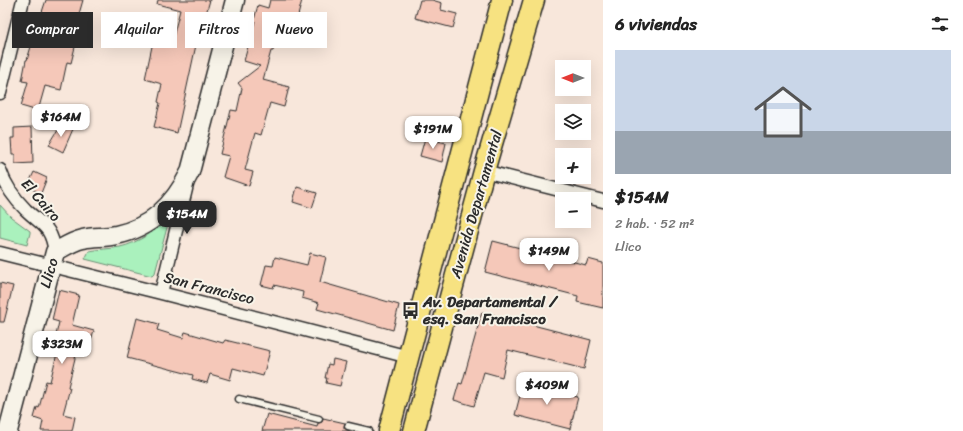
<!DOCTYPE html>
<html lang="es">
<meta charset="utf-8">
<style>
body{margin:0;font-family:Sriracha,sans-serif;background:#f6f6f6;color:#222;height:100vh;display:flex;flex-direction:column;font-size:15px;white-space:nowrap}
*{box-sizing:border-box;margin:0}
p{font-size:13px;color:#767676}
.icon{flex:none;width:22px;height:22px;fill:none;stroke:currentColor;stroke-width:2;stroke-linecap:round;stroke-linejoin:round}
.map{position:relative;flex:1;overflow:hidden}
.side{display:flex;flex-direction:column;background:#fff;width:360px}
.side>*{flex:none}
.hud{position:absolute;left:12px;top:12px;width:380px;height:36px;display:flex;gap:8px}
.needle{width:26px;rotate:270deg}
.buttons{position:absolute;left:555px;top:60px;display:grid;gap:8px}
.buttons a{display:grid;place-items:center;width:36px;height:36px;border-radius:0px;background:#fff;box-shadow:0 4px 16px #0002;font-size:20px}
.price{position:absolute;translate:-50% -34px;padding:0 9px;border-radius:8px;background:#fff;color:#222;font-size:13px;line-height:26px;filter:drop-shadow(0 1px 2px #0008)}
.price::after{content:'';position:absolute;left:50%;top:24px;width:12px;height:9px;margin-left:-6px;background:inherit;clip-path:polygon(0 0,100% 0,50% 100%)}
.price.selected{background:#2b2b2b;color:#fff}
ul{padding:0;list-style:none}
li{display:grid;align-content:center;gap:8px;height:212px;padding:0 12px}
li span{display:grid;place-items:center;height:124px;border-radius:0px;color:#555}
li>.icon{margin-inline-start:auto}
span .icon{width:72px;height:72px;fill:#fffc;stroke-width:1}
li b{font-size:17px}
h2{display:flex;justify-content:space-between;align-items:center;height:48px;padding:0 12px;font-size:17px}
.pill{padding:0 14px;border-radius:0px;background:#fff;box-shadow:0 4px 16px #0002;font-size:14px;line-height:36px}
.pill.selected{background:#2b2b2b;color:#fff}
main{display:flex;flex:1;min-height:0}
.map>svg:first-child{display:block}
.green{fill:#aaf1bd;stroke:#6a8e74}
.building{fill:#f5c8b9;stroke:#2b2b2b}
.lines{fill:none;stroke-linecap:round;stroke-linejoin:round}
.lane-casing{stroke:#2b2b2b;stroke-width:9}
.street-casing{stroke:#2b2b2b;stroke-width:15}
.secondary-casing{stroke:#2b2b2b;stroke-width:21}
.primary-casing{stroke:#2b2b2b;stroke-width:23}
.lane{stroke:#f7f3e8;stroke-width:6}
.street{stroke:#f7f3e8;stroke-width:12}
.secondary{stroke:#f7f3e8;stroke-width:18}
.primary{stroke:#f7e281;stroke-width:20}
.labels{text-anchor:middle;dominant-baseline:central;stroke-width:4;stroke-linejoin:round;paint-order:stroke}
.street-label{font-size:15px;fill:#2b2b2b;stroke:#f7f3e8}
.poi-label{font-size:15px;font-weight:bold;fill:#2b2b2b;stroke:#f7f3e8;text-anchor:start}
</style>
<main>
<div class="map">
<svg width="603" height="431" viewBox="0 0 603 431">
<rect width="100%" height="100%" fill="#f8e7db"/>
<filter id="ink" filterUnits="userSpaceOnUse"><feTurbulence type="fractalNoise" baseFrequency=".025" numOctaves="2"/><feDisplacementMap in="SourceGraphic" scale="8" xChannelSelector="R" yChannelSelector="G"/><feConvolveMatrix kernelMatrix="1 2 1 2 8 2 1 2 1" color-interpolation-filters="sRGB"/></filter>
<g filter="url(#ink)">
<path class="green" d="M0,205L11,217L30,231V233L27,245L0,238Z
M169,220L155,273L152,276L85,259L89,251C99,249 110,249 120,247C138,243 154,231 169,220Z"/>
<path class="building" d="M46,0H83L77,21L65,17L58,42L75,47L71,63L67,62L61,90L45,86L38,111L21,106L28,82L22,81L26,60H27L33,40L36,41L44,16L41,15Z
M158,0H210L197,45H196L177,133L154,127L160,103L158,102L162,84L145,79L154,37L172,41L180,10L157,4Z
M270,0H302L294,31L279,27L273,51H271L263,80L289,87L284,107L270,103L261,135L255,133L245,170L253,172L249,186L223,177L229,156L220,154L231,110L237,111L242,88L238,83L260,66L244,61L255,21L254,20L258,5L268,8Z
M420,0H432L442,3L441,10L457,14L453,28L415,18Z
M61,125L73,129L63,152L49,145Z
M32,127L33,163L15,164V154H12L11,138H14V128Z
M425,138L446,143L442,162L420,156Z
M34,172L47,178L41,193L27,187Z
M297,187L317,193L312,208L293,202Z
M493,241L586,265L588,259L603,263V308L577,302L578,296L485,272Z
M310,253L326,257L320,282L399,305L393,330L317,309L319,303L302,298L303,292L274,285L273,288L261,285L266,265L273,266L275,257L307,265Z
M0,283L13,286L4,322H0Z
M59,290L79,295L72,325L94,331L89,348L80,346L79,350H77L68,387L70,388L63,414L75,417L72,431H41L43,421L34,418L37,407L39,408L46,381L50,382L59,345L54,344L59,322L52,320Z
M482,312L591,340L584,369L508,350L502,377L484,372L474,406L454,400L459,383L462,384Z
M137,318L159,324L157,330L183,338L185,332L223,343L225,340L270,351L263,376L233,368L230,380L210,374L207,383L192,379L193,375L127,358Z
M333,359L346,362L340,386L326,383L327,378H325L328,364L332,365Z
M523,384L578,397L570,429L515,415Z
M267,414L317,427L318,423L322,422L323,418L345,423L344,428L350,431H262Z"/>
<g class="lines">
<defs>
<path id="lane" d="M239,399L319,419
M348,426L369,431"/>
<path id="street" d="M0,93L23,0
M0,170C5,185 15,199 26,210C43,226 51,226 55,252
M484,171L603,201
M0,253L161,293L409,357
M161,293L187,185"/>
<path id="secondary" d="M8,431L55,252C64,247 73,241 83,239C94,236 105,238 116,235C151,228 175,203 190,172L235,0"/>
<path id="primary" d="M389,431L502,0
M414,431L484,171L534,0"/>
</defs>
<use href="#lane" class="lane-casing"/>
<use href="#street" class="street-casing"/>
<use href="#secondary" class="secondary-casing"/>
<use href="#primary" class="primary-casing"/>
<use href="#lane" class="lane"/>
<use href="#street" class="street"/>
<use href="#secondary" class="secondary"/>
<use href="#primary" class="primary"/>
</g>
</g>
<defs>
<symbol id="bus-bare" viewBox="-9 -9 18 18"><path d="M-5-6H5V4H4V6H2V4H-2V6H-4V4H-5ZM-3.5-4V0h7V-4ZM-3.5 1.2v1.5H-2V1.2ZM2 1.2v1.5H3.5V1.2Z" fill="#2b2b2b" stroke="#f7f3e8" stroke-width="2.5" paint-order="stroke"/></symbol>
</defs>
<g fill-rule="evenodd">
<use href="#bus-bare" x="398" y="298" width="25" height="25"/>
</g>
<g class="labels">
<g class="street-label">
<text transform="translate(41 200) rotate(49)">El Cairo</text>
<text transform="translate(476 204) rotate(-74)">Avenida Departamental</text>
<text transform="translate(49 273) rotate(-74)">Llico</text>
<text transform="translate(209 288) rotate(14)">San Francisco</text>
</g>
<g class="poi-label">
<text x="423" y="302">Av. Departamental /<tspan x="423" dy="17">esq. San Francisco</tspan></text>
</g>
</g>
</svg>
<div class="buttons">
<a><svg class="needle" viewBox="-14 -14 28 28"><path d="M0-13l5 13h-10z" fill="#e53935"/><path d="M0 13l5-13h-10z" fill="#767676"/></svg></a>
<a><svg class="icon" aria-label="layers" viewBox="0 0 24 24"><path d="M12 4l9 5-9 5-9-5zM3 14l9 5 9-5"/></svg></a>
<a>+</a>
<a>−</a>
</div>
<b class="price" style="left:61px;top:138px">$164M</b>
<b class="price" style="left:433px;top:150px">$191M</b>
<b class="price selected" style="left:187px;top:235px">$154M</b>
<b class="price" style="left:549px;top:272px">$149M</b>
<b class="price" style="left:62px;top:365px">$323M</b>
<b class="price" style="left:547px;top:406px">$409M</b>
<div class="hud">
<a class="pill selected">Comprar</a>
<a class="pill">Alquilar</a>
<a class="pill">Filtros</a>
<a class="pill">Nuevo</a>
</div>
</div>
<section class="side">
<h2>6 viviendas<svg class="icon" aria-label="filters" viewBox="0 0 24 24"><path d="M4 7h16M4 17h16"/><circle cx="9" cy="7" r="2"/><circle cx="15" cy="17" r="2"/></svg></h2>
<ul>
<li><span style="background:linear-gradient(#c9d6e8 65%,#9aa5b1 0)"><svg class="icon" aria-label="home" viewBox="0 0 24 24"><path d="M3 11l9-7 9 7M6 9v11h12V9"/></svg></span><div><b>$154M</b><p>2 hab. · 52 m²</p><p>Llico</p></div></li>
</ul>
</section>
</main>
